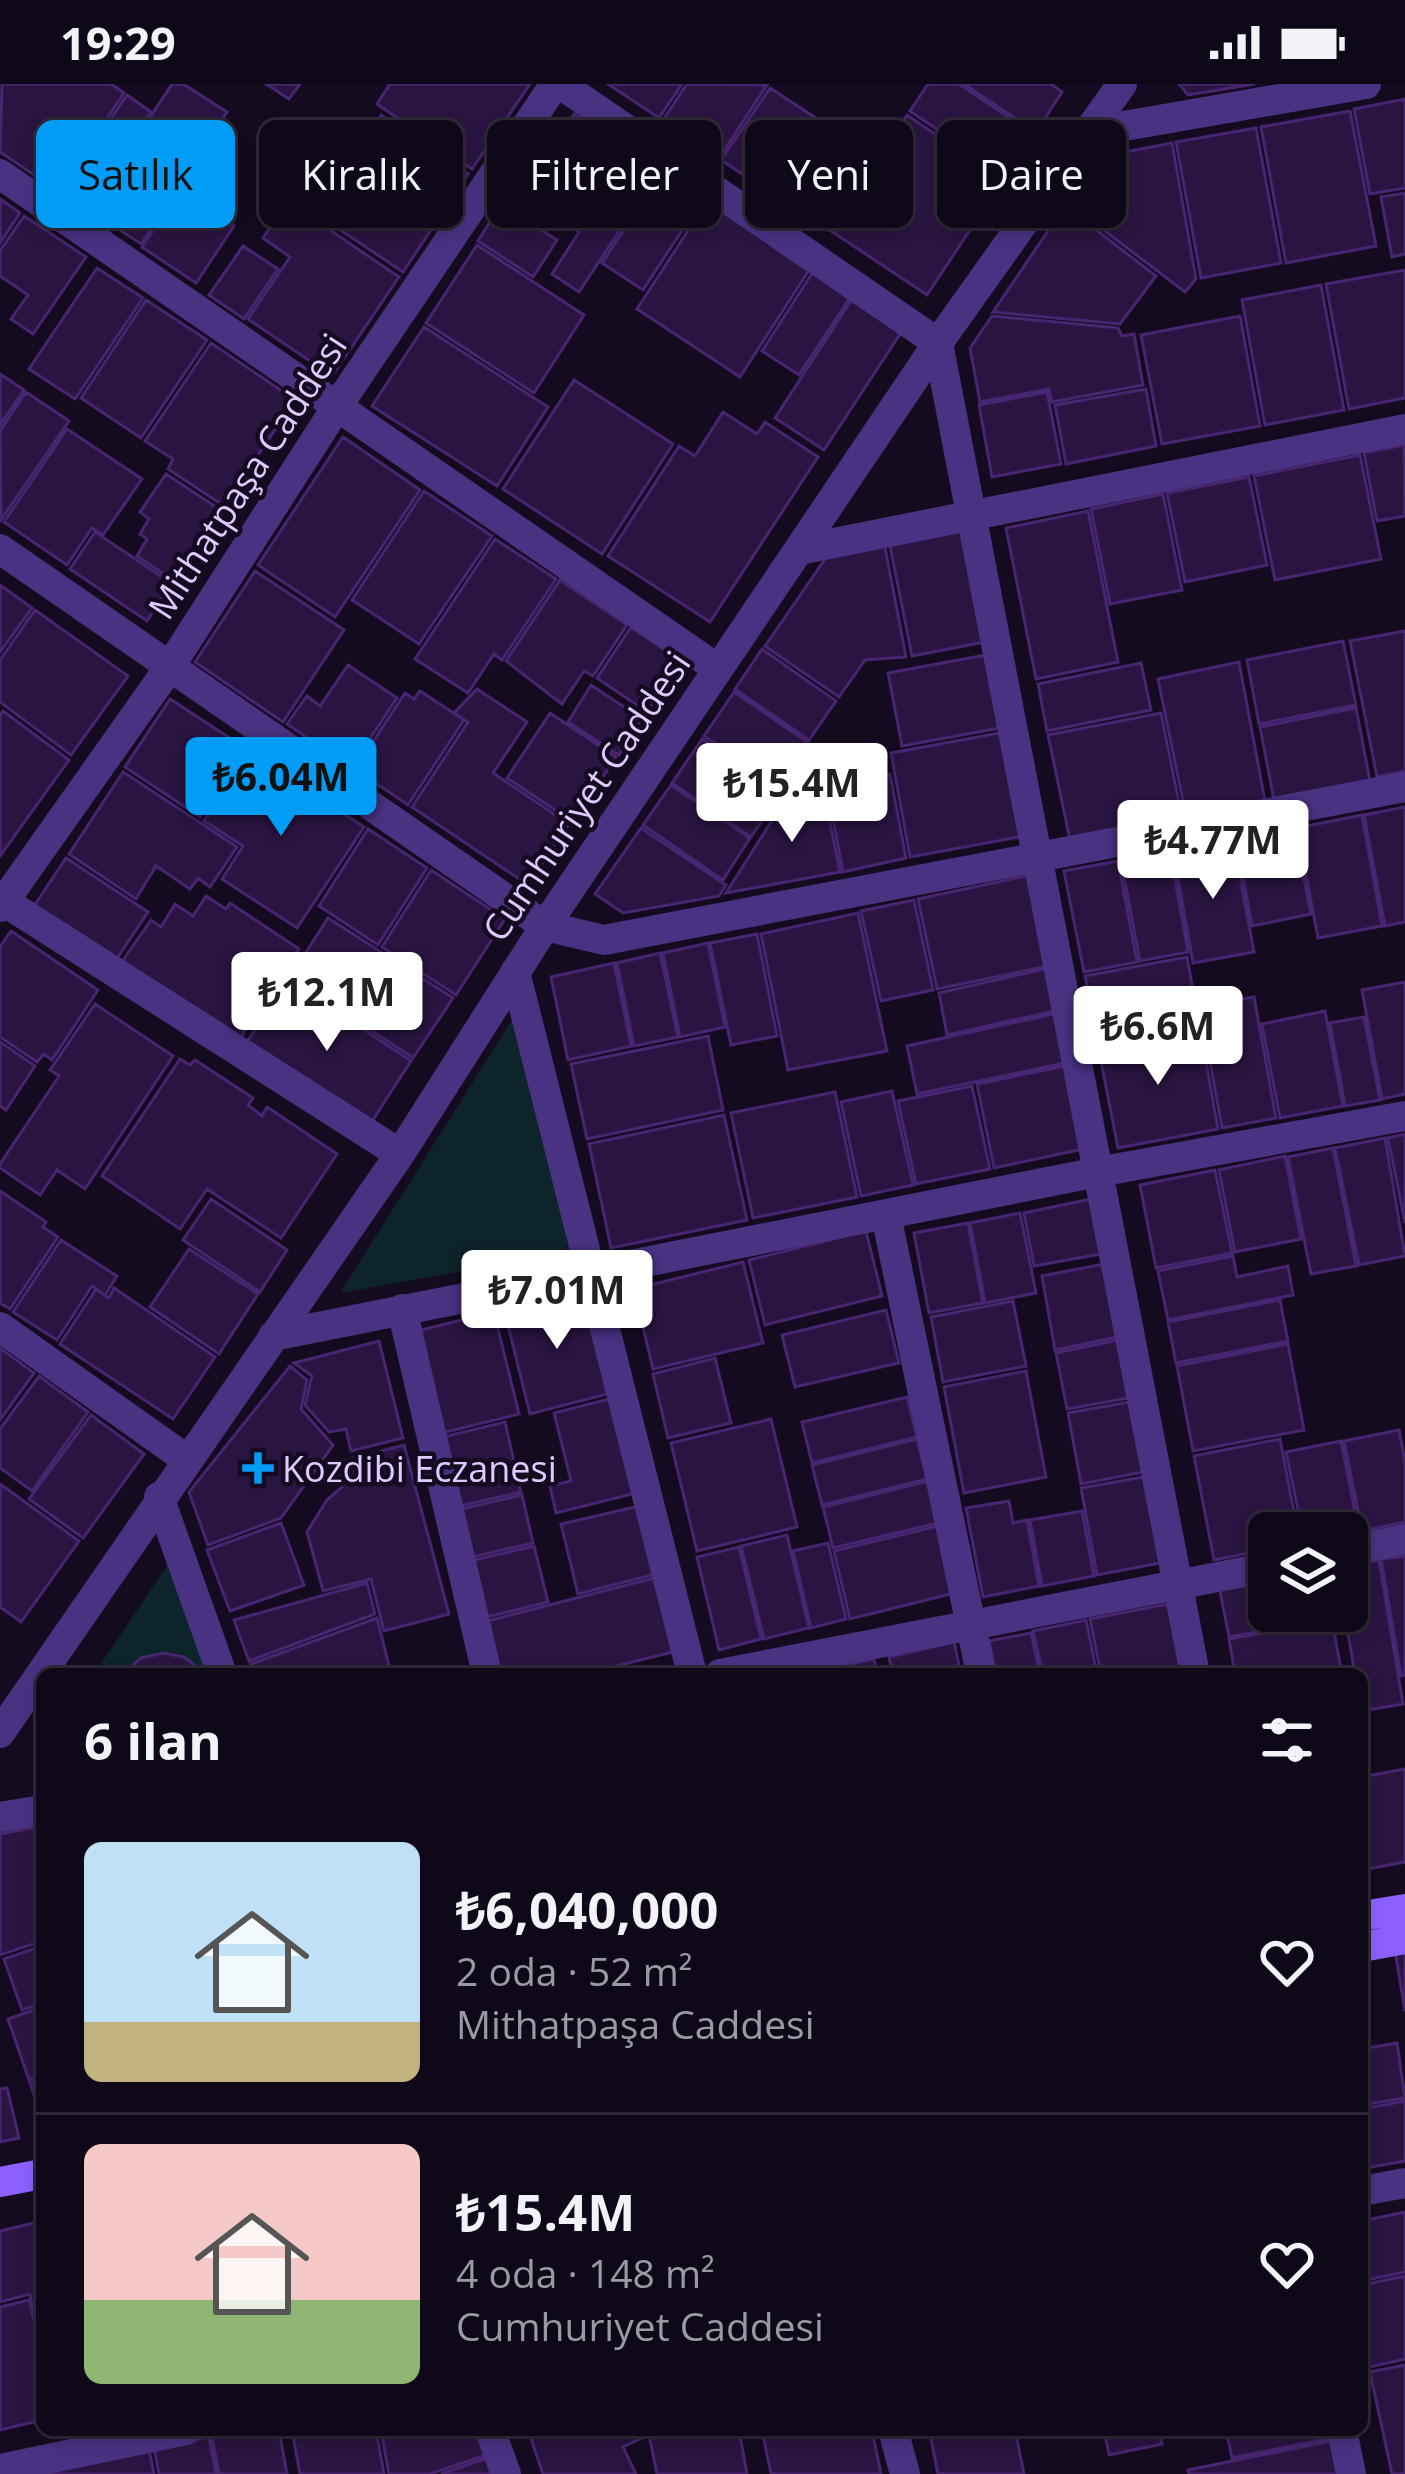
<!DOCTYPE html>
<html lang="tr">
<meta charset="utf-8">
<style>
body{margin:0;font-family:"Open Sans",sans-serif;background:#181121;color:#f1f3f6;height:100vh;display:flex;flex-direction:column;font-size:45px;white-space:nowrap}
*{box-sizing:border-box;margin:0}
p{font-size:39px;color:#9b9aa2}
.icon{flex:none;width:66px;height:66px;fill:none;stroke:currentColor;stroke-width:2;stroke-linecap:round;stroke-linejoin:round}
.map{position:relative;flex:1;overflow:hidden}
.details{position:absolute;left:36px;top:1584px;width:1332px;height:768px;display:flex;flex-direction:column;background:#0f0818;border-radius:18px;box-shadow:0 6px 18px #0003,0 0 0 3px #2f2937}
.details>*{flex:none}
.guide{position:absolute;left:36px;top:36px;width:1335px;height:108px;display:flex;gap:24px}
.tools{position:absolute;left:1248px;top:1428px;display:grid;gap:24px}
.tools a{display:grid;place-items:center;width:120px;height:120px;border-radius:18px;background:#0f0818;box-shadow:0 6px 18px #0003,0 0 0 3px #2f2937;font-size:60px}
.price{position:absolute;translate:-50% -102px;padding:0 27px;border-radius:12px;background:#fff;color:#222;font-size:39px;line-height:78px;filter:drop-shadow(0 3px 6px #0008)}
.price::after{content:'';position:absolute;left:50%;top:72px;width:36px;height:27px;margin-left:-18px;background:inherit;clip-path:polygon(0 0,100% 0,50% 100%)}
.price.current{background:#009cf5;color:#111}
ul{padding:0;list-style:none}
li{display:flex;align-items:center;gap:36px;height:300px;padding:0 48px}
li+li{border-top:3px solid #2f2937}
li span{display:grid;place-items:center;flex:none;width:336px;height:240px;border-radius:18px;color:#555}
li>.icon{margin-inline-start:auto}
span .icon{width:144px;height:144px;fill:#fffc;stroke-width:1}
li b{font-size:51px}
h2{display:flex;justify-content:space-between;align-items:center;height:144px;padding:0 48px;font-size:51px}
.pill{padding:0 42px;border-radius:18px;background:#0f0818;box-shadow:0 6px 18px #0003,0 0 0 3px #2f2937;font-size:42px;line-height:108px}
.pill.current{background:#009cf5;color:#111}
.status{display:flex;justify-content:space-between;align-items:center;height:84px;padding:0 60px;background:#0f0818;direction:ltr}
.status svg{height:33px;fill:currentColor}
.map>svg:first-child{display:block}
.green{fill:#0d242a}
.building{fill:#2a1542;stroke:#482570;stroke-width:3}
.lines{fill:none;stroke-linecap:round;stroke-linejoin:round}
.street{stroke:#4a3283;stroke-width:30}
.secondary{stroke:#8e61ff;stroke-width:30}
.poi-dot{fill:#009cf5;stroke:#140b20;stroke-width:4.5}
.labels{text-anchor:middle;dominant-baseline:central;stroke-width:9;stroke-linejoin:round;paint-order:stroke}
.street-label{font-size:36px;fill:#decaff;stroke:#140b20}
.poi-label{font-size:36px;fill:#decaff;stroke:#140b20;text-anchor:start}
</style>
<div class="status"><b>19:29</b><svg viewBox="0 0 49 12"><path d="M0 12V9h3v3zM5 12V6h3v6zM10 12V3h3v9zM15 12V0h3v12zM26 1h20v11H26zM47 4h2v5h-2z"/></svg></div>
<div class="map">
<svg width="1405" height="2390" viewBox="0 0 1405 2390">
<rect width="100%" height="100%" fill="#140b20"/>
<path class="green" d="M515,931L570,1168L340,1209Z
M171,1476L213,1590H94Z"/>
<path class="building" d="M2,0H111L124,9L58,107L0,68Z
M172,0H183L227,28L141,160L89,126Z
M266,0H300L289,15Z
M390,0H530L472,85L377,20Z
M608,0H682L659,34Z
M687,0L767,1L719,74L663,36Z
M928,0H959L1034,50L1006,92L910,27Z
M964,0H1051L1062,8L1036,48Z
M1179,0H1255L1188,11Z
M770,4L819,36L771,109L721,76Z
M127,11L151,28L87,126L60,109Z
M1405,15V104L1370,110L1354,25Z
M1350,27L1376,162L1286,179L1261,43Z
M574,30L660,85L579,208L552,190L579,148L522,111Z
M381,31L468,90L403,188L300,119L333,70L348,79Z
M907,31L1003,96L927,211L831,147Z
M1256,44L1281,179L1201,194L1176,58Z
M809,56L862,92L826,146L773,111Z
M1172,59L1196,195L1185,208L1068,119L1099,73Z
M663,86L704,113L643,206L602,179Z
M180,106L234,142L196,199L142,163Z
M1405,109V170L1392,173L1381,113Z
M0,115L20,129L0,159Z
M708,116L811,183L740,293L637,225Z
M287,117L399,193L332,292L248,235L290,173L263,154Z
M501,120L557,156L533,193L478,157Z
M1065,122L1156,192L1120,240L993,228Z
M24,132L86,173L33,250L11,235L28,211L0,192V167Z
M477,161L584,231L534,309L426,239Z
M243,162L278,185L244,235L209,211Z
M97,184L143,214L75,315L29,285Z
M815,185L853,209L799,291L762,267Z
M1405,186V314L1349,325L1326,200Z
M1321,201L1344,326L1265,341L1242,216Z
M854,212L904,244L824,366L775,334Z
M146,216L207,256L141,354L81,314Z
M992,232L1118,244L1122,252L1134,250L1143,301L1052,318L1049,305L980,318L970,264Z
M1240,232L1260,342L1162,360L1141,251Z
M424,243L548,323L497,402L372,322Z
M211,259L295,316L224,422L168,385L173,375L145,357Z
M0,290L24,306L0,341Z
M574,296L673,360L602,470L503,405Z
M1146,305L1156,362L1066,380L1055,321Z
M26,308L69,337L1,436L0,347Z
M1047,308L1061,380L992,393L979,321Z
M723,328L757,350L765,338L818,373L710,538L608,472L679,362L695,372Z
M67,345L142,395L103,451L92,444L67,481L4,438Z
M343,353L420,406L335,533L258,481Z
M1404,361L1405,432L1377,437L1364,369Z
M1360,371L1381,475L1275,496L1254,392Z
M166,390L222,427L174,497L137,472L147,455L140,450L149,435L140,428Z
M1249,393L1267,481L1185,498L1167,409Z
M424,407L492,452L419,560L352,516Z
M1163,410L1182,506L1110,520L1091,425Z
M1088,427L1118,578L1036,595L1006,444Z
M967,442L990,557L912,572L889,457Z
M95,448L171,499L147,537L70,485Z
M495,455L556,495L502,576L494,570L468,609L415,575Z
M884,458L906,573L865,576L839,613L765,562L830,468Z
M255,487L344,546L283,638L195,578Z
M560,496L627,541L593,592L584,587L562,620L506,577Z
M0,501L32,524L0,568Z
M35,526L128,592L71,671L0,618V576Z
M631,543L681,577L647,628L597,594Z
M1405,547V687L1377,693L1350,557Z
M1343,557L1356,621L1259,640L1247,576Z
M762,565L836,617L809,656L735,605Z
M991,570L1005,643L902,662L888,589Z
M1239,578L1265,717L1186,732L1158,595Z
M1141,579L1151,626L1047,647L1038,600Z
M348,581L397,614L351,683L287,640L307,612L320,622Z
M591,601L642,635L619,671L568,638Z
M477,605L527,638L493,689L569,740L528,801L412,723L468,638L454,629Z
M420,607L464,636L408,721L355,685L405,609L414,615Z
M734,608L813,662L783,706L704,652Z
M170,615L245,664L200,733L125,683Z
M1356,624L1370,697L1274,716L1260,643Z
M3,627L69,676L0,772V631Z
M550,629L616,673L573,738L507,694Z
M1161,629L1182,734L1070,756L1048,651Z
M1005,648L1025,752L910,773L891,669Z
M702,655L782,708L751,753L672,699Z
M249,667L364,743L297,844L222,795L243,762L204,737Z
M123,688L237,763L210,803L198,794L190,805L156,782L136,815L69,770Z
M890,690L906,774L843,788L827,703Z
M671,701L750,754L723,796L643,741Z
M823,704L840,788L726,809L788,711Z
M1405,723V838L1385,842L1364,731Z
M1362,731L1382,842L1318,854L1297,744Z
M641,744L726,801L719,812L623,829L595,810Z
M1294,744L1311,830L1252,842L1236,755Z
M368,745L427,784L378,861L319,822Z
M1233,756L1254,868L1193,879L1173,767Z
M1170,767L1188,868L1140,877L1121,776Z
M66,774L148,828L114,879L32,825Z
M1118,777L1137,878L1084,888L1064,787Z
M431,786L505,835L456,911L382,863Z
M1031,791L1048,882L937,905L918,815Z
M206,812L226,825L230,819L299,865L237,959L119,882L151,836L161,843L175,820L193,832Z
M914,816L933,906L881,917L861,827Z
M858,829L887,967L788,986L761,850Z
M328,834L453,914L413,974L290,893Z
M11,847L98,906L52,976L44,970L37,978L0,953V863Z
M757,850L777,952L731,961L710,859Z
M708,859L725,943L680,953L663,869Z
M660,869L678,953L634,962L617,879Z
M1187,873L1199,939L1098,958L1085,892Z
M614,879L631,962L568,976L551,893Z
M1049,884L1059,926L947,951L939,909Z
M288,895L411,977L367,1045L243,964Z
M1405,898V1010L1382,1015L1362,906Z
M1254,913L1276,1034L1222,1044L1200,922Z
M95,920L173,972L85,1105L57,1086L40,1111L0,1084V1080L59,992L50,986Z
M1325,927L1343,1022L1280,1034L1262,940Z
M1058,929L1069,978L917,1010L907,962Z
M1364,933L1380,1016L1345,1022L1330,939Z
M1200,944L1218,1045L1118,1064L1098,962Z
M708,952L723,1026L587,1055L571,980Z
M0,958L35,982L6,1026L0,1022Z
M180,975L190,981L195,976L253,1014L248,1021L262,1032L267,1023L337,1070L281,1154L207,1105L180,1145L102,1092Z
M1070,981L1088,1064L994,1084L977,1000Z
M972,1002L990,1085L916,1100L898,1017Z
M892,1007L913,1101L861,1112L841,1018Z
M835,1008L857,1113L753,1134L731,1029Z
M724,1031L747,1136L611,1164L589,1060Z
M1405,1050V1139L1388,1054Z
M1385,1054L1405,1172L1359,1181L1335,1064Z
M1333,1064L1356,1182L1311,1190L1288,1073Z
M1285,1072L1301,1155L1235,1168L1219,1086Z
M1215,1086L1232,1169L1156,1184L1140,1101Z
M0,1107L46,1138L43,1143L58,1153L10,1225L0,1219Z
M1096,1114L1106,1169L1034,1182L1024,1129Z
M211,1115L287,1166L260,1208L183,1156Z
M1020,1129L1036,1209L985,1219L970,1139Z
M968,1139L983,1219L929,1229L914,1149Z
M866,1147L882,1212L765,1241L749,1176Z
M61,1156L117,1192L105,1211L92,1202L57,1256L13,1228Z
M189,1165L258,1210L219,1270L150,1223Z
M1233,1172L1237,1193L1288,1182L1293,1211L1168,1236L1158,1187Z
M743,1178L763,1259L653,1285L634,1205Z
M1109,1179L1122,1252L1055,1266L1042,1192Z
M114,1204L215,1273L173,1335L60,1260L96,1205L109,1214Z
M585,1206L611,1309L530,1330L504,1225Z
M1280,1216L1288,1257L1176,1279L1168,1238Z
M1013,1217L1026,1282L943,1298L931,1233Z
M886,1226L899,1279L795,1303L782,1251Z
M494,1228L519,1330L438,1350L413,1248Z
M1123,1255L1134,1313L1067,1325L1056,1269Z
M379,1257L403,1354L351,1367L346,1345L329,1348L305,1321L312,1292L294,1279Z
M1288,1260L1304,1346L1193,1367L1177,1282Z
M0,1264L34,1289L0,1336Z
M715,1274L731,1339L668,1354L653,1290Z
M290,1282L307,1296L301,1325L333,1361L281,1434L208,1461L189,1408Z
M1026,1287L1046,1393L964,1409L944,1303Z
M39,1292L88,1328L32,1407L0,1384V1345Z
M907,1313L917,1353L812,1379L802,1338Z
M613,1314L636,1409L556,1429L550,1402L571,1397L554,1329Z
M1135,1317L1148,1387L1081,1400L1068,1329Z
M91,1331L144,1370L83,1454L29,1415Z
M771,1335L797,1443L697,1467L671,1359Z
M505,1338L521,1408L456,1423L439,1354Z
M1399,1346L1405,1378V1438L1362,1447L1344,1357Z
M917,1355L927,1395L822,1421L812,1381Z
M1280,1355L1298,1449H1269V1465L1214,1476L1194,1372Z
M1341,1357L1359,1448L1303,1449L1286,1368Z
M404,1361L449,1530L384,1547L371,1495L323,1507L307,1448L327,1416L342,1403L335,1379Z
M1149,1392L1165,1478L1097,1491L1081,1404Z
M928,1397L938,1439L833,1464L823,1423Z
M0,1400L79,1457L21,1538L0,1523Z
M522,1411L533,1459L468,1474L457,1426Z
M1009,1417L1013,1439L1027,1436L1039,1502L983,1513L966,1424Z
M639,1422L656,1490L578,1510L561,1440Z
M1082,1427L1094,1492L1042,1502L1030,1436Z
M281,1439L304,1501L230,1527L207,1466Z
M938,1442L955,1509L850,1535L834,1467Z
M787,1451L809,1544L764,1555L741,1462Z
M828,1459L846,1535L811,1544L793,1467Z
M534,1462L548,1518L483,1534L470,1477Z
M739,1463L761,1555L719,1566L697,1473Z
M1405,1472V1591L1401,1592L1381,1475Z
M1379,1476L1403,1620L1362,1627V1590H1355L1344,1527H1347V1482Z
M1269,1493V1527H1340L1341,1532L1229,1553L1219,1502Z
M654,1494L673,1568L584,1590H500L487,1537Z
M367,1499L375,1530L249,1577L234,1536Z
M1178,1518L1192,1590H1101L1090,1535Z
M377,1534L391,1590H254L251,1580Z
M1086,1536L1097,1590H1043L1033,1547Z
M1332,1537L1342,1590H1235L1229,1555Z
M1031,1549L1040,1590H996L989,1557Z
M954,1558L961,1590H893L889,1573Z
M163,1569L184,1573L205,1590H123L141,1574Z
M874,1575L877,1590H818L817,1588Z
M1362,1663L1367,1692L1405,1685V1778L1362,1786Z
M36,1743L42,1760V1857L0,1871V1750Z
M42,1862V1920L22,1926L4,1875Z
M1405,1865V1927L1395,1867Z
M42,1923V1992L29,1996L8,1935Z
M1397,1959L1405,2014L1362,2021V1965Z
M42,1995V2034L30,1999Z
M7,2004L19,2054L0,2058V2005Z
M1405,2017V2077L1366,2084L1362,2025Z
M1405,2128V2188L1362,2197V2137Z
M42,2137V2230L34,2232L30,2210L0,2218V2147Z
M1405,2192V2275L1370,2283L1362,2246V2201Z
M29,2216L42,2269V2336L0,2346V2223Z
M1405,2281V2390H1392L1370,2288Z
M249,2346H279L287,2390H219L212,2353Z
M292,2346H376L384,2390H300Z
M381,2346H478L486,2371L430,2390H389Z
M528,2346H643L644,2353L623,2363L636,2390H543Z
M648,2346H739L747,2390H657Z
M762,2346H872L881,2390H771Z
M929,2346H1015L1024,2390H938Z
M1104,2346H1159L1162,2360L1109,2371Z
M1226,2346H1336L1337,2353L1232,2374Z
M209,2353L216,2390H159L154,2363Z
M1337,2356L1343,2390H1189L1188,2386Z
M149,2365L154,2390H21Z
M487,2374L493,2390H441Z"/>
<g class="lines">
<path class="street" d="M560,0L938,259L1195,1590
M1090,48L1366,0
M0,90L718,585
M0,465L545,842L604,856L1405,703
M799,466L1405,345
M0,815L400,1070
M0,823L169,584L338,321L555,0
M515,888L692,1590
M886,1131L981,1590
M402,1225L487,1590
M0,1243L186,1375
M273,1252L1098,1088L1405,1032
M159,1413L222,1590
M1347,1467L1405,1455
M720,1590L1269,1483
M0,1649L400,1070L545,842L938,259L1122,0
M0,1733L42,1726
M1362,2107L1405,2099
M490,2346L506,2390
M893,2346L905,2390
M1342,2346L1351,2390
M0,2385L186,2346"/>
<path class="secondary" d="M1362,1832L1405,1825
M1362,1863L1405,1855
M0,2098L42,2090"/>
</g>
<path class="poi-dot" d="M252 1366h12v12h12v12h-12v12h-12v-12h-12v-12h12z"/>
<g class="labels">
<g class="street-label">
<text transform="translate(247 392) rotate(-57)">Mithatpaşa Caddesi</text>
<text transform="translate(586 712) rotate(-56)">Cumhuriyet Caddesi</text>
</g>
<g class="poi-label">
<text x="282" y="1384">Kozdibi Eczanesi</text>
</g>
</g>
</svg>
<div class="tools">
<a><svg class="icon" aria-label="layers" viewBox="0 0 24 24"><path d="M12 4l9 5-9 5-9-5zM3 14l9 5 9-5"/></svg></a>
</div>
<b class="price current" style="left:281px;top:755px">₺6.04M</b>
<b class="price" style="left:792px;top:761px">₺15.4M</b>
<b class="price" style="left:1213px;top:818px">₺4.77M</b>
<b class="price" style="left:327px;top:970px">₺12.1M</b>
<b class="price" style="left:1158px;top:1004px">₺6.6M</b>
<b class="price" style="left:557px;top:1268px">₺7.01M</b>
<div class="guide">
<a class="pill current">Satılık</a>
<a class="pill">Kiralık</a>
<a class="pill">Filtreler</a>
<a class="pill">Yeni</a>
<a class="pill">Daire</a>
</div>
<section class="details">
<h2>6 ilan<svg class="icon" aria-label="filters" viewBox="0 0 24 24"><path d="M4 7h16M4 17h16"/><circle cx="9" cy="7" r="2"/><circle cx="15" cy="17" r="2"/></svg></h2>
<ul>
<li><span style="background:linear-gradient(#bfe0f5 75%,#c2b280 0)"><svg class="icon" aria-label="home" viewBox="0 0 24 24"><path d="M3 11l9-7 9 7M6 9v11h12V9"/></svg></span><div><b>₺6,040,000</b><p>2 oda · 52 m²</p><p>Mithatpaşa Caddesi</p></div><svg class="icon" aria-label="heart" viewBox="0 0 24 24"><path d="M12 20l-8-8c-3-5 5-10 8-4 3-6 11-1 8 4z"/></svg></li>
<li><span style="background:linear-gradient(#f6c9c9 65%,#8fb573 0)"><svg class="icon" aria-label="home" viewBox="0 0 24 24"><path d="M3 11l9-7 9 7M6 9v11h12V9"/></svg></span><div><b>₺15.4M</b><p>4 oda · 148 m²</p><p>Cumhuriyet Caddesi</p></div><svg class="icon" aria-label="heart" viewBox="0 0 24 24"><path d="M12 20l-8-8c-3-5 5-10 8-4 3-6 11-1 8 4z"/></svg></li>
</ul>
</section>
</div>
